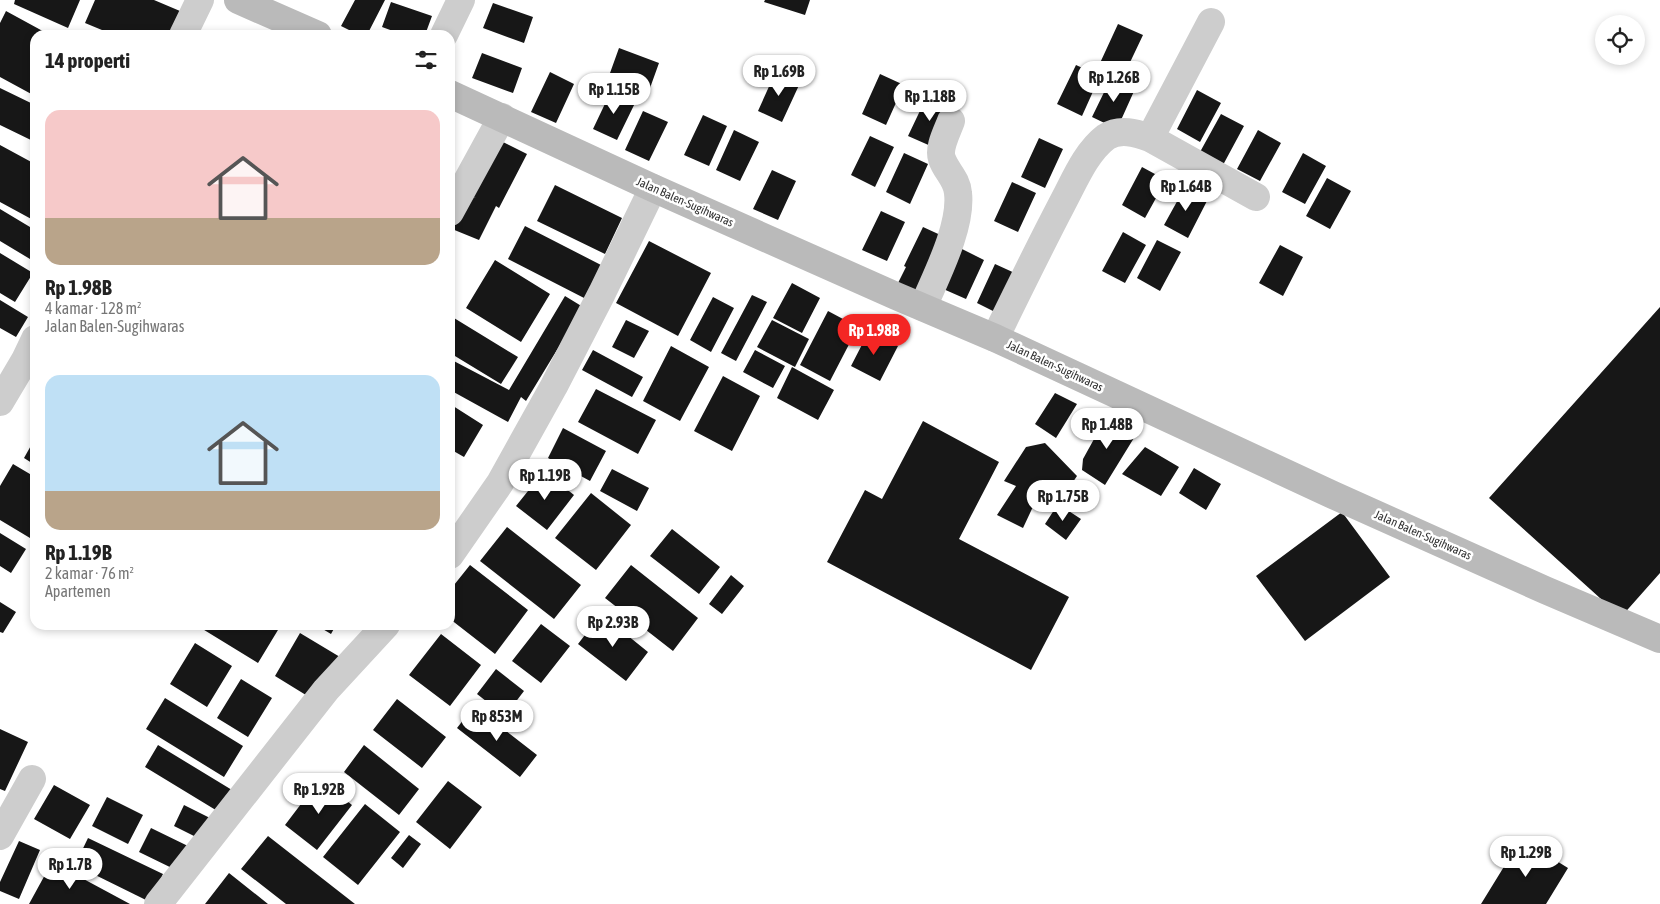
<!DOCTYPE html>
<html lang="id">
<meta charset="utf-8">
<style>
body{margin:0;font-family:"Asap Condensed",sans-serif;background:#f2f2f2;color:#222;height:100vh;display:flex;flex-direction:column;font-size:19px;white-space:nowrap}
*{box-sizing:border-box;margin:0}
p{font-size:16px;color:#767676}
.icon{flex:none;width:28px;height:28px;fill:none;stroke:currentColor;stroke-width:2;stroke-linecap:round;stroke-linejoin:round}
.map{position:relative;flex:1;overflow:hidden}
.details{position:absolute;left:30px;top:30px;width:425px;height:600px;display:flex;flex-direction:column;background:#fff;border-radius:15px;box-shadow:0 2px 8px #0003}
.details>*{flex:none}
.controls{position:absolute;left:1595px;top:15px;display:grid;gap:10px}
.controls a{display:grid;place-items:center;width:50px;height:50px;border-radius:50%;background:#fff;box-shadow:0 2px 8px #0003;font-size:25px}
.price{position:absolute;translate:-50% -42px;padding:0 11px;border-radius:18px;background:#fff;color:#222;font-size:16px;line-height:32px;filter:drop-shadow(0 1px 2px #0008)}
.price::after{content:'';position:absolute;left:50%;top:30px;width:15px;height:11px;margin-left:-8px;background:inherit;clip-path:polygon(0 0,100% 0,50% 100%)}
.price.on{background:#f42624;color:#fff}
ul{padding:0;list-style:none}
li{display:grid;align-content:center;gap:10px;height:265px;padding:0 15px}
li span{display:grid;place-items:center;height:155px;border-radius:15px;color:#555}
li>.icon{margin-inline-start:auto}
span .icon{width:90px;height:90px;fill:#fffc;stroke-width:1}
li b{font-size:21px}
h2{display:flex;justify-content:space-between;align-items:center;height:60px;padding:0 15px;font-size:21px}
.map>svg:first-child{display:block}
.building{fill:#171717}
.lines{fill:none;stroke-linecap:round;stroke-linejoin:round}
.street{stroke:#cdcdcd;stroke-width:28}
.secondary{stroke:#bababa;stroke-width:28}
.labels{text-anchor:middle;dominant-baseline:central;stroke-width:5;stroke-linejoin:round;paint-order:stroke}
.street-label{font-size:12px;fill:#303030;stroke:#fff}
</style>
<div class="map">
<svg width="1660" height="904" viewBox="0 0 1660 904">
<rect width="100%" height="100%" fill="#fff"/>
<path class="building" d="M15,0H80L68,28L14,4Z
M95,0H154L180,11L170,35H114L85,23Z
M355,0H385L367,35H359L341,26Z
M765,0H810L805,15L764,2Z
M391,2L432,16L425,35H404L382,27Z
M493,3L533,17L524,43L483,28Z
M6,11L50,35H35V96L0,77V23Z
M1118,24L1143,35L1124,75L1100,63Z
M619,48L659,63L650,88L610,73Z
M482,53L522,68L513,93L472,78Z
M1076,65L1100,76L1082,116L1057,104Z
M776,71L800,83L782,122L758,111Z
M550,72L574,84L556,123L531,112Z
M880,74L904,85L886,125L862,114Z
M1111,78L1135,89L1117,129L1092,117Z
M0,88L35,105V142L0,125Z
M612,89L636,101L617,140L593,129Z
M1197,90L1221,103L1200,142L1177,129Z
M927,96L951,108L933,147L908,136Z
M643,111L668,122L649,161L625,150Z
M1221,114L1244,126L1223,165L1200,152Z
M703,115L727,126L709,166L684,155Z
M734,130L759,142L740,181L716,170Z
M1258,130L1281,143L1260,181L1237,169Z
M870,136L894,147L875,187L851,175Z
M1039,138L1063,149L1045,188L1021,177Z
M497,139L527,154L499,208L496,206L479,240L452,229L469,195L476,198L465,192Z
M0,145L35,164V221L0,202Z
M904,153L928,164L910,204L886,192Z
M1303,153L1326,166L1305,204L1282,192Z
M1142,167L1166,180L1145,218L1122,205Z
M772,170L796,181L778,220L753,209Z
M1327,178L1351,191L1330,229L1306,216Z
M1012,182L1036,193L1018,232L994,221Z
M555,185L622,218L605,254L537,221Z
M1185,187L1208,199L1188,238L1164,225Z
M0,209L35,230V250L30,259L0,241Z
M881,211L905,222L887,261L862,250Z
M525,226L603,266L586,299L508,259Z
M923,227L947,238L921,294L898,283L906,267L904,266Z
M1123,232L1146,245L1125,283L1102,271Z
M1157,240L1181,252L1160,291L1137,278Z
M649,241L711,273L678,336L616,303Z
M1280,245L1303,257L1283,296L1259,283Z
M960,248L984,260L966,299L941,288Z
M0,253L33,273L15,302L0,293Z
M495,260L550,294L521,342L466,308Z
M995,264L1019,275L1001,315L977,303Z
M792,283L820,298L802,333L773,318Z
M752,295L767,302L736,361L721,353Z
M565,296L583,307L526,401L521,397L508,422L450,390V359L509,390Z
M713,297L734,308L711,352L690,340Z
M0,300L28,317L16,337L0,328Z
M1660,307V573L1621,617L1489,498Z
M828,311L858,327L830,381L800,365Z
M454,318L518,357L501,384L450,353V324Z
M626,320L649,331L634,358L612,347Z
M772,320L809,339L795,367L757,347Z
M869,331L898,346L880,381L851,366Z
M671,346L709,367L680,421L643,401Z
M593,350L643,377L632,397L582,370Z
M755,350L785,366L773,388L743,372Z
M792,367L834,390L818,420L777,398Z
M723,376L760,396L732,451L694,431Z
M596,389L656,420L638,454L578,422Z
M1055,393L1077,404L1056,438L1035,424Z
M450,404L483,425L464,457L450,449Z
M923,421L999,462L959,539L1069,597L1031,670L827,562L865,490L882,499Z
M1104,421H1116L1137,433L1105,485L1082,470L1083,459Z
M563,428L606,451L590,481L548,458Z
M33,442L35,443V465L24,458Z
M1045,443L1077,476L1058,504L1038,496L1023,528L997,515L1016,486L1004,481L1026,447Z
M1145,447L1179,467L1161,496L1122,474Z
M13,464L35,477V541L0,520V486Z
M1194,468L1221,484L1206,510L1179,493Z
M612,469L649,488L637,511L600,491Z
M544,471L574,495L547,530L516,506Z
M591,493L631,525L596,570L555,538Z
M1058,504L1081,519L1066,540L1045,524Z
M1342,512L1390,577L1305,641L1256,576Z
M507,527L581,585L554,619L480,561Z
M672,529L720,567L699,594L650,556Z
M0,533L26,549L11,573L0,566Z
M470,565L528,610L495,654L450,619V590Z
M631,565L698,618L673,651L605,598Z
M731,575L744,586L722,614L709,604Z
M0,602L16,612L3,633L0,632Z
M601,614L648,652L626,681L578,644Z
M541,624L570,646L541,683L512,661Z
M196,625H281L258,663Z
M316,625H336L331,634Z
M300,633L340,657L314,700L275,676Z
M441,634L481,665L450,706L409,675Z
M195,643L232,666L207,707L170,684Z
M496,669L524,691L505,716L477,694Z
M241,679L272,698L248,737L217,718Z
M165,698L243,746L224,777L146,729Z
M397,699L446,737L422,768L373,730Z
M474,706L537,755L520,777L457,728Z
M0,729L28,742L5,791L0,789Z
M158,745L232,790L219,812L145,767Z
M364,745L419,789L399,815L344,772Z
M320,779L352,805L317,850L285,825Z
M448,781L482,807L450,849L416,822Z
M54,785L90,805L70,839L34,819Z
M107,797L143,815L128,844L92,826Z
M365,804L400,832L358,885L323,857Z
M184,805L212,819L202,840L174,826Z
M151,828L190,847L178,871L139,852Z
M409,835L421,844L403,868L391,858Z
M268,836L355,904H286L241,869Z
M88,838L163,874L150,902L75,865Z
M1521,839L1568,868L1546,904H1481Z
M19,841L40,850L19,899L0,891V882Z
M52,862L130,904H29Z
M229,873L268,904H205Z"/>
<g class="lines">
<path class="street" d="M183,35L200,0
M444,35L461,0
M1150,138L1211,22
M450,212L502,117
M923,307C936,276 962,227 958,193C957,179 946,171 942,159C938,148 947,132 951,121
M995,338C1017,293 1039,248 1062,204C1074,182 1085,153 1106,137C1120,128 1136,133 1150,138L1256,197
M0,402L25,360L35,339
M450,555L500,483L554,386L602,293L653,188
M0,836L32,779
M158,904L326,690L386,625"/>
<path class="secondary" d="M238,0L318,35
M450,94L653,188L896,296L995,338L1333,495L1545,590L1660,639"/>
</g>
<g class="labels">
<g class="street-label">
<text transform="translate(685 202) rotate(24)">Jalan Balen-Sugihwaras</text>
<text transform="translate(1055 366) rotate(25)">Jalan Balen-Sugihwaras</text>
<text transform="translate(1423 535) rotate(24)">Jalan Balen-Sugihwaras</text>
</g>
</g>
</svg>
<div class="controls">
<a><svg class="icon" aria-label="locate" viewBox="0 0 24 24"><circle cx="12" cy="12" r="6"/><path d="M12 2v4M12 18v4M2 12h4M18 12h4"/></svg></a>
</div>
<b class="price" style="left:779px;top:97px">Rp 1.69B</b>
<b class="price" style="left:1114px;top:103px">Rp 1.26B</b>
<b class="price" style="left:614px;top:115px">Rp 1.15B</b>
<b class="price" style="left:930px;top:122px">Rp 1.18B</b>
<b class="price" style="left:1186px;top:212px">Rp 1.64B</b>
<b class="price on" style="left:874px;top:356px">Rp 1.98B</b>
<b class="price" style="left:1107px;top:450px">Rp 1.48B</b>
<b class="price" style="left:545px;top:501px">Rp 1.19B</b>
<b class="price" style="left:1063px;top:522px">Rp 1.75B</b>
<b class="price" style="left:613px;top:648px">Rp 2.93B</b>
<b class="price" style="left:497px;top:742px">Rp 853M</b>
<b class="price" style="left:319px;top:815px">Rp 1.92B</b>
<b class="price" style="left:1526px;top:878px">Rp 1.29B</b>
<b class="price" style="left:70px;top:890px">Rp 1.7B</b>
<section class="details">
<h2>14 properti<svg class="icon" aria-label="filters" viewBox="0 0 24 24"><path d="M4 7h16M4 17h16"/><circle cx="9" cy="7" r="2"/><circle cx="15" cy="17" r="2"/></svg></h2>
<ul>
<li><span style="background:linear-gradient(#f6c9c9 70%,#b9a48a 0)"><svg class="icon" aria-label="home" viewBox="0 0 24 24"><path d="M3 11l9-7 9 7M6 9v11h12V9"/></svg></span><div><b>Rp 1.98B</b><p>4 kamar · 128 m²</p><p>Jalan Balen-Sugihwaras</p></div></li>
<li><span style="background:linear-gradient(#bfe0f5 75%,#b9a48a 0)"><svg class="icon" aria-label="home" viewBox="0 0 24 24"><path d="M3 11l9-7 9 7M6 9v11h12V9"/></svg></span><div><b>Rp 1.19B</b><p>2 kamar · 76 m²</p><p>Apartemen</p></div></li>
</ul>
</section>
</div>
